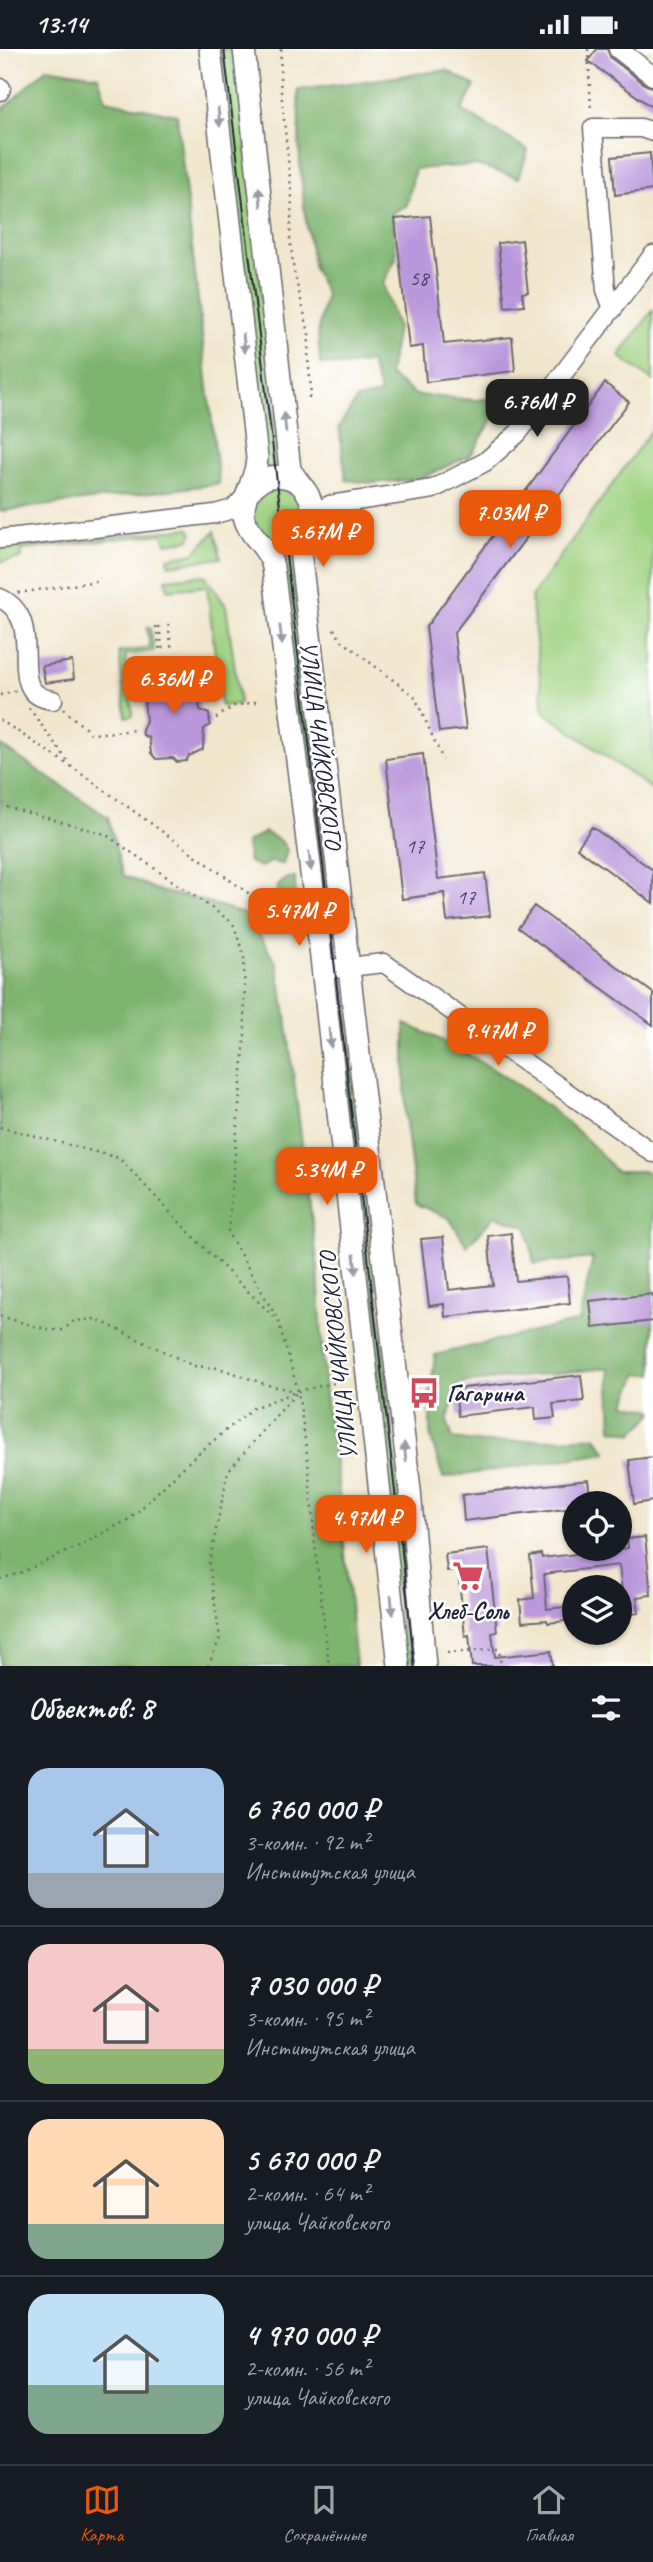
<!DOCTYPE html>
<html lang="ru">
<meta charset="utf-8">
<style>
body{margin:0;font-family:Caveat,sans-serif;background:#20242c;color:#f1f3f6;height:100vh;display:flex;flex-direction:column;font-size:26px;white-space:nowrap}
*{box-sizing:border-box;margin:0}
p{font-size:23px;color:#9ea1a6}
.icon{flex:none;width:38px;height:38px;fill:none;stroke:currentColor;stroke-width:2;stroke-linecap:round;stroke-linejoin:round}
.map{position:relative;height:1617px;overflow:hidden}
.drawer{display:flex;flex-direction:column;background:#171b24;flex:1}
.drawer>*{flex:none}
.buttons{position:absolute;left:562px;top:1442px;display:grid;gap:14px}
.buttons a{display:grid;place-items:center;width:70px;height:70px;border-radius:50%;background:#171b24;box-shadow:0 2px 5px #0004;font-size:35px}
.price{position:absolute;translate:-50% -60px;padding:0 16px;border-radius:14px;background:#ea580c;color:#fff;font-size:23px;line-height:46px;filter:drop-shadow(0 2px 4px #0008)}
.price::after{content:'';position:absolute;left:50%;top:42px;width:21px;height:16px;margin-left:-10px;background:inherit;clip-path:polygon(0 0,100% 0,50% 100%)}
.price.current{background:#222;color:#fff}
ul{padding:0;list-style:none}
li{display:flex;align-items:center;gap:21px;height:175px;padding:0 28px}
li+li{border-top:2px solid #363941}
li span{display:grid;place-items:center;flex:none;width:196px;height:140px;border-radius:21px;color:#555}
li>.icon{margin-inline-start:auto}
span .icon{width:84px;height:84px;fill:#fffc;stroke-width:1}
li b{font-size:30px}
h2{display:flex;justify-content:space-between;align-items:center;height:84px;padding:0 28px;font-size:30px}
.status{display:flex;justify-content:space-between;align-items:center;height:49px;padding:0 35px;background:#171b24;direction:ltr}
.status svg{height:19px;fill:currentColor}
.tab-bar{display:flex;justify-content:space-around;align-items:center;height:98px;border-top:2px solid #363941;background:#171b24;font-size:19px;color:#9ea1a6}
.tab-bar a{display:grid;justify-items:center;gap:4px}
.tab-bar .current{color:#ea580c}
.map>svg:first-child{display:block}
.green{fill:#9fd281;stroke:#607a5e;stroke-width:2}
.forest{fill:#7fb46f;stroke:#506b55;stroke-width:2}
.building{fill:#bb97db}
.lines{fill:none;stroke-linecap:round;stroke-linejoin:round}
.minor-casing{stroke:#6a676e;stroke-width:21}
.major-casing{stroke:#6a676e;stroke-width:24}
.path{stroke:#6a676e;stroke-width:2.5;stroke-dasharray:2 5;stroke-linecap:butt}
.minor{stroke:#fff;stroke-width:18}
.major{stroke:#fff;stroke-width:21}
.tram{stroke:#22223b;stroke-width:2}
.oneway{fill:#9c9ca7}
.labels{text-anchor:middle;dominant-baseline:central;stroke-width:5;stroke-linejoin:round;paint-order:stroke}
.number-label{font-size:21px;fill:#483f63}
.street-label{font-size:24px;fill:#22223b;stroke:#fff}
.poi-label{font-size:24px;font-weight:bold;fill:#22223b;stroke:#fff;text-anchor:start}
</style>
<div class="status"><b>13:14</b><svg viewBox="0 0 49 12"><path d="M0 12V9h3v3zM5 12V6h3v6zM10 12V3h3v9zM15 12V0h3v12zM26 1h20v11H26zM47 4h2v5h-2z"/></svg></div>
<div class="map">
<svg width="653" height="1617" viewBox="0 0 653 1617">
<rect width="100%" height="100%" fill="#fff"/>
<filter id="ink" filterUnits="userSpaceOnUse"><feTurbulence type="fractalNoise" baseFrequency=".0143" numOctaves="2"/><feDisplacementMap in="SourceGraphic" scale="14" xChannelSelector="R" yChannelSelector="G"/><feConvolveMatrix kernelMatrix="1 2 1 2 8 2 1 2 1" color-interpolation-filters="sRGB"/></filter>
<filter id="wash" filterUnits="userSpaceOnUse"><feTurbulence type="fractalNoise" baseFrequency=".00686" numOctaves="4" result="noise"/><feDisplacementMap in="SourceGraphic" scale="28" xChannelSelector="R" yChannelSelector="G"/><feGaussianBlur stdDeviation="1.57" result="paint"/><feColorMatrix in="noise" values="0 0 0 0 0 0 0 0 0 0 0 0 0 0 0 0 0 1.4 0 .05"/><feComposite in="paint" operator="in"/></filter>
<g filter="url(#wash)">
<rect width="100%" height="100%" fill="#f1e6cc"/>
<path class="green" d="M216,0H236L280,418L264,420Z
M653,261V332L619,307Z
M653,379V741L544,663L531,548Z
M265,434L302,442L308,456L291,490L277,493L267,490L247,463Z
M189,479L193,484L189,491L166,494L163,485L21,501L22,509L0,513V500Z
M215,482L221,509L169,516L168,509L194,504Z
M291,504L333,866L321,868L277,506Z
M205,526L226,557L240,655L221,657L207,537L168,541L166,530Z
M150,578L154,602L125,606L133,667L126,668L119,603L150,599L147,579Z
M345,956L418,1617H405L332,960Z"/>
<path class="forest" d="M47,19L98,27L106,51L177,66L219,435L0,462V63Z
M446,21L475,37L462,61L528,101L519,129L476,116L415,120L407,156L392,164L396,209L383,235L397,278L389,326L416,346L475,351L506,348L471,406L420,430L372,434L346,431L339,378L357,350L381,345L370,313L345,317L320,315L318,282L326,245L314,220L305,166L300,115L298,41Z
M0,696L108,768L123,826L159,842L201,851L247,866L277,915L285,960L318,1220L325,1345L338,1433L356,1617H0Z
M265,783L281,792L287,801L283,815L271,813L260,818L249,813L246,794Z
M287,829H295L296,865L303,877H296L285,866L275,849L278,837Z
M405,975C472,1002 572,1065 615,1122H642L653,1126V1325H638L625,1355L653,1361V1365L632,1385L612,1380L609,1319L459,1334L447,1372L453,1390L484,1394L596,1388L607,1404L443,1429L430,1385V1346L435,1306L579,1272L593,1209L534,1215L527,1178L495,1167L467,1197L449,1169L416,1155L405,1066Z"/>
<g id="blocks">
<path class="building" d="M597,0H607L611,9L646,36L653,38V59L588,12Z
M650,104L653,141L615,146L612,108Z
M430,167L444,295L512,288L515,322L426,333L423,297L409,299L395,170Z
M522,191L528,243L522,244L524,256L505,258L498,194Z
M605,334L629,353L454,584L466,680L439,683L426,578Z
M72,612L74,630L45,634L42,617Z
M172,622L178,625H190L197,633L200,661L209,665L210,676L204,680L203,700L189,707L186,712L177,713L173,709L156,710L151,704L149,689L143,686L142,681L146,672L143,638L146,630L158,628L162,623Z
M423,705L438,830L485,824L490,867L447,872L444,844L402,850L386,710Z
M592,778L653,821V854L577,799Z
M534,857L653,944V976L518,879Z
M511,1184L516,1232L567,1227L570,1254L445,1268L444,1255L429,1257L421,1190L443,1188L449,1241L493,1236L488,1187Z
M653,1245V1272L593,1279L590,1252Z
M581,1326L584,1352L553,1355L555,1369L536,1371L535,1358L458,1367L455,1340Z
M653,1408V1452L634,1455L629,1411Z
M588,1431L591,1454H574V1459L464,1472L462,1446Z
M645,1488L651,1546L637,1548L639,1564L620,1566V1552L623,1551L619,1516L544,1525L547,1560L574,1557V1571L548,1574L547,1571L522,1573L520,1551L534,1549L530,1507L541,1505L542,1509L628,1499L627,1490Z
M488,1500L497,1583L492,1584L495,1608L551,1602L553,1617H472L469,1586L465,1587L458,1521L447,1522L445,1505Z"/>
</g>
</g>
<g filter="url(#ink)">
<use href="#blocks" fill-opacity="0" stroke="#6a676e" stroke-width="2"/>
<g class="lines">
<defs>
<path id="minor" d="M618,0L653,27
M0,42L1,39
M613,260L606,241L593,79H641L653,83
M310,473L318,462L330,456L433,440L485,413L518,384L653,206
M0,490L215,465L233,460L247,446
M0,549C51,573 0,646 53,651
M322,921L384,914L653,1104"/>
<path id="major" d="M210,0L257,408C257,429 242,446 244,466C247,487 269,497 273,518L317,872L399,1617
M244,0L290,421L301,436
M250,442C258,432 270,425 284,428C303,431 316,451 311,470C308,481 300,489 300,501L410,1441L425,1617"/>
</defs>
<use href="#minor" class="minor-casing"/>
<use href="#major" class="major-casing"/>
<path class="path" d="M281,0L280,32L292,149L290,190L294,223L309,284L308,310L311,339L308,353
M588,0L591,62
M18,544L98,532
M168,575L172,602
M156,577L160,603
M159,577L163,603
M334,580L341,591L415,648L443,711
M167,618L168,622
M0,646L16,642
M29,659L70,715
M63,660L92,685L136,681
M209,670L216,669L234,657L260,652
M0,671L72,718L286,871
M0,756L105,785L233,874L244,906L245,988L228,1184L278,1271L298,1342L308,1412L315,1497L329,1617
M0,1078L119,1109L204,1199L275,1269
M0,1267L48,1281H63L74,1272L96,1270L194,1317L219,1319L268,1336L295,1342
M652,1397L653,1396
M0,1530L20,1524L77,1498L131,1469L195,1407L253,1359L298,1342L339,1333
M447,1604L499,1600L501,1617
M208,1617L220,1589L209,1515L228,1422L297,1343"/>
<use href="#minor" class="minor"/>
<use href="#major" class="major"/>
<path class="tram" d="M224,0L311,711L415,1617"/>
</g>
<defs><path id="oneway-solid" d="M-6-.8H1V-3.2L6.5 0L1 3.2V.8H-6Z" transform="scale(1.75)"/></defs>
<g class="oneway">
<use href="#oneway-solid" transform="translate(219 68) rotate(84)"/>
<use href="#oneway-solid" transform="translate(260 148) rotate(-96)"/>
<use href="#oneway-solid" transform="translate(244 294) rotate(84)"/>
<use href="#oneway-solid" transform="translate(285 374) rotate(-96)"/>
<use href="#oneway-solid" transform="translate(281 586) rotate(83)"/>
<use href="#oneway-solid" transform="translate(310 812) rotate(83)"/>
<use href="#oneway-solid" transform="translate(330 989) rotate(84)"/>
<use href="#oneway-solid" transform="translate(355 1215) rotate(84)"/>
<use href="#oneway-solid" transform="translate(405 1403) rotate(-96)"/>
<use href="#oneway-solid" transform="translate(392 1556) rotate(84)"/>
</g>
</g>
<defs>
<symbol id="bus-bare" viewBox="-9 -9 18 18"><path d="M-5-6H5V4H4V6H2V4H-2V6H-4V4H-5ZM-3.5-4V0h7V-4ZM-3.5 1.2v1.5H-2V1.2ZM2 1.2v1.5H3.5V1.2Z" fill="#d1495b" stroke="#fff" stroke-width="2.5" paint-order="stroke"/></symbol>
<symbol id="supermarket-bare" viewBox="-9 -9 18 18"><path d="M-6-5.5h2.5l.6 2H6L4.5 2H-2.5L-4.4-4H-6ZM-1.5 3.2a1.3 1.3 0 1 0 .1 0ZM3 3.2a1.3 1.3 0 1 0 .1 0Z" fill="#d1495b" stroke="#fff" stroke-width="2.5" paint-order="stroke"/></symbol>
</defs>
<g fill-rule="evenodd">
<use href="#bus-bare" x="402" y="1322" width="44" height="44"/>
<use href="#supermarket-bare" x="446" y="1505" width="44" height="44"/>
</g>
<g class="labels">
<g class="number-label">
<text x="419" y="229">58</text>
<text x="415" y="797">17</text>
<text x="466" y="848">17</text>
</g>
<g class="street-label">
<text transform="translate(321 696) rotate(83)">УЛИЦА ЧАЙКОВСКОГО</text>
<text transform="translate(338 1307) rotate(-96)">УЛИЦА ЧАЙКОВСКОГО</text>
</g>
<g class="poi-label">
<text x="447" y="1344">Гагарина</text>
<text x="468" y="1562" text-anchor="middle">Хлеб-Соль</text>
</g>
</g>
</svg>
<div class="buttons">
<a><svg class="icon" aria-label="locate" viewBox="0 0 24 24"><circle cx="12" cy="12" r="6"/><path d="M12 2v4M12 18v4M2 12h4M18 12h4"/></svg></a>
<a><svg class="icon" aria-label="layers" viewBox="0 0 24 24"><path d="M12 4l9 5-9 5-9-5zM3 14l9 5 9-5"/></svg></a>
</div>
<b class="price current" style="left:537px;top:390px">6.76M ₽</b>
<b class="price" style="left:510px;top:501px">7.03M ₽</b>
<b class="price" style="left:323px;top:520px">5.67M ₽</b>
<b class="price" style="left:174px;top:667px">6.36M ₽</b>
<b class="price" style="left:299px;top:899px">5.47M ₽</b>
<b class="price" style="left:498px;top:1019px">9.47M ₽</b>
<b class="price" style="left:327px;top:1158px">5.34M ₽</b>
<b class="price" style="left:366px;top:1506px">4.97M ₽</b>
</div>
<section class="drawer">
<h2>Объектов: 8<svg class="icon" aria-label="filters" viewBox="0 0 24 24"><path d="M4 7h16M4 17h16"/><circle cx="9" cy="7" r="2"/><circle cx="15" cy="17" r="2"/></svg></h2>
<ul>
<li><span style="background:linear-gradient(#a9c7e8 75%,#9aa5b1 0)"><svg class="icon" aria-label="home" viewBox="0 0 24 24"><path d="M3 11l9-7 9 7M6 9v11h12V9"/></svg></span><div><b>6 760 000 ₽</b><p>3-комн. · 92 m²</p><p>Институтская улица</p></div></li>
<li><span style="background:linear-gradient(#f6c9c9 75%,#8fb573 0)"><svg class="icon" aria-label="home" viewBox="0 0 24 24"><path d="M3 11l9-7 9 7M6 9v11h12V9"/></svg></span><div><b>7 030 000 ₽</b><p>3-комн. · 95 m²</p><p>Институтская улица</p></div></li>
<li><span style="background:linear-gradient(#ffd9b3 75%,#7fa58c 0)"><svg class="icon" aria-label="home" viewBox="0 0 24 24"><path d="M3 11l9-7 9 7M6 9v11h12V9"/></svg></span><div><b>5 670 000 ₽</b><p>2-комн. · 64 m²</p><p>улица Чайковского</p></div></li>
<li><span style="background:linear-gradient(#bfe0f5 65%,#7fa58c 0)"><svg class="icon" aria-label="home" viewBox="0 0 24 24"><path d="M3 11l9-7 9 7M6 9v11h12V9"/></svg></span><div><b>4 970 000 ₽</b><p>2-комн. · 56 m²</p><p>улица Чайковского</p></div></li>
</ul>
</section>
<nav class="tab-bar">
<a class="current"><svg class="icon" aria-label="map" viewBox="0 0 24 24"><path d="M3 6l6-2 6 2 6-2v14l-6 2-6-2-6 2zM9 4v14M15 6v14"/></svg>Карта</a>
<a><svg class="icon" aria-label="saved" viewBox="0 0 24 24"><path d="M7 4h10v16l-5-4-5 4z"/></svg>Сохранённые</a>
<a><svg class="icon" aria-label="home" viewBox="0 0 24 24"><path d="M3 11l9-7 9 7M6 9v11h12V9"/></svg>Главная</a>
</nav>
